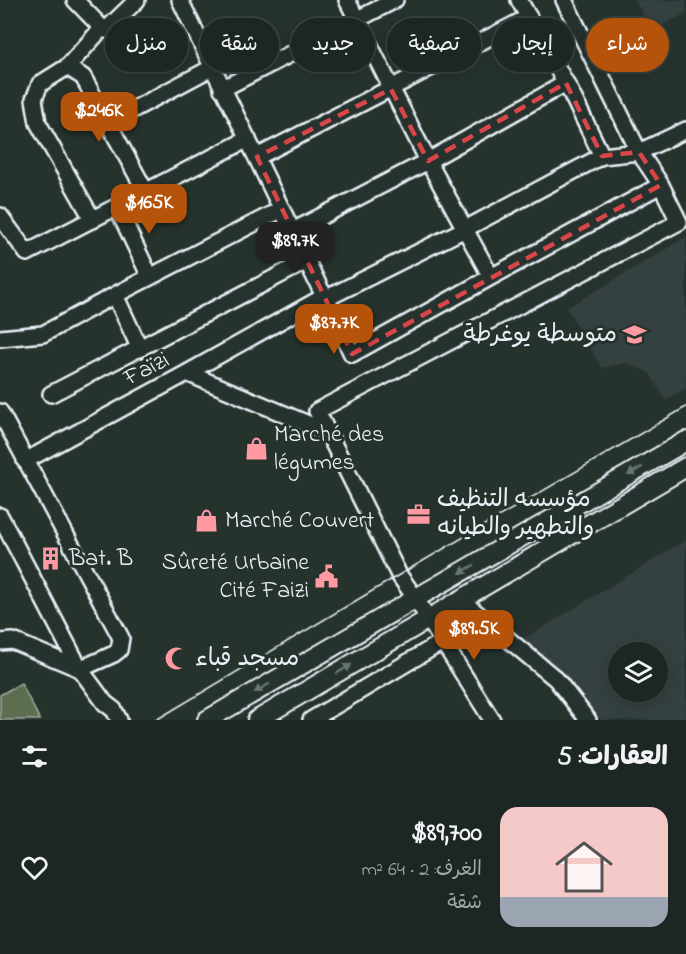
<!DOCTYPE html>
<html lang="ar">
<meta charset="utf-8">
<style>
body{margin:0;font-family:"Indie Flower","Playpen Sans Arabic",sans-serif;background:#252e2a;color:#f1f3f6;direction:rtl;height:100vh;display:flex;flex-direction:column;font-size:22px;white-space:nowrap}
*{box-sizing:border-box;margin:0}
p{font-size:20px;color:#a0a5a5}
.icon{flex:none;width:33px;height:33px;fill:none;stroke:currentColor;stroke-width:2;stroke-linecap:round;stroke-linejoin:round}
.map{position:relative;height:720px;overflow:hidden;direction:ltr}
.sheet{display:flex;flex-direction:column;background:#1c2622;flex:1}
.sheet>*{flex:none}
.top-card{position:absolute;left:18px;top:18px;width:651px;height:54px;direction:rtl;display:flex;gap:12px}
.fabs{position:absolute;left:608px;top:642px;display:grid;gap:12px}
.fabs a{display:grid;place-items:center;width:60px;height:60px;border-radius:50%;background:#1c2622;box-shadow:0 3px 15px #0003,0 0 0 2px #3a4340;font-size:30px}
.price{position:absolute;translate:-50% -51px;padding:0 14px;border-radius:12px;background:#b45309;color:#fff;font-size:20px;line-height:39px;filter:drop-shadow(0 2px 3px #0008)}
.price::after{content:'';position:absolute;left:50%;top:36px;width:18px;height:14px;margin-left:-9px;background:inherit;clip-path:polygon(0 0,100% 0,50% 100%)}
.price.selected{background:#222;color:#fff}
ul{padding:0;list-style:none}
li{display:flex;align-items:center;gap:18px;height:150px;padding:0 18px}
li span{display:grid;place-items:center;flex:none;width:168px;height:120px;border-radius:18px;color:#555}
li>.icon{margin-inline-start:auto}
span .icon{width:72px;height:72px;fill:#fffc;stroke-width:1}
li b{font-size:26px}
h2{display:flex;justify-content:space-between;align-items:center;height:72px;padding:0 18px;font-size:26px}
.chip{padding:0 21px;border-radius:27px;background:#1c2622;box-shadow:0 3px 15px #0003,0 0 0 2px #3a4340;font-size:21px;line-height:54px}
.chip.selected{background:#b45309;color:#fff}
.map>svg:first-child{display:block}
.built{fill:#364141;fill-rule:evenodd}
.green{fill:#5d6d4f;stroke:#a2afa4;stroke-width:1.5}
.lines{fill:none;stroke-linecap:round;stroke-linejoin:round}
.minor-casing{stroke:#e8f1f8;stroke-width:20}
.major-casing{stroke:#e8f1f8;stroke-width:22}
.minor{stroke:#26332d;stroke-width:15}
.major{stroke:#26332d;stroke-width:18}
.tram{stroke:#e8f1f8;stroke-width:1.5}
.oneway{fill:#6a7674}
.marked{fill:none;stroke:#d94647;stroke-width:4.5;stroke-dasharray:12 8;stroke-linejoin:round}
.labels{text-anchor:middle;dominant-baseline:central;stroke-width:6;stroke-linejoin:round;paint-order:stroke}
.poi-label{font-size:24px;fill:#e8f1f8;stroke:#26332d;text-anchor:start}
.street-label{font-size:24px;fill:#e8f1f8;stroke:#26332d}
</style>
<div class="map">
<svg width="686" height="720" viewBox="0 0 686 720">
<rect width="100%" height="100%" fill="#26332d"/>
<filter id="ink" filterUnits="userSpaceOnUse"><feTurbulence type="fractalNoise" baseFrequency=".0167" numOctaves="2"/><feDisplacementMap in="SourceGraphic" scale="12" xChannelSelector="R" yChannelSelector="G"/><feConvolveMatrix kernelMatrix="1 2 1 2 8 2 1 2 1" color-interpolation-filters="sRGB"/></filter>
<g filter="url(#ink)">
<path class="built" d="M635,0H686V13L651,31Z
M686,237V388L665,400L649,372L625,363L602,368L567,308Z
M686,540V720H601L524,639ZM618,652H657V692H618Z"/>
<path class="green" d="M21,683L40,720H0V695Z"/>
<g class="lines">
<defs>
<path id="minor" d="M75,0L102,28L106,30L137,0
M180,0L352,354L491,277L661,185
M347,0L428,161L491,277
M519,0L569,89L602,156L639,152L564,0
M67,67L102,28
M222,89L395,0
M108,123L213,67
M257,157L529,17
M117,207L150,277
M0,216L27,253L248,139
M93,220L38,123L34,99L40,84L67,67L83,77L146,192
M296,238L293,231L428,161L566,83
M321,290L327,298L465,229L602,156
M115,295L282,209
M0,338L43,334L115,295L140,349
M187,373L325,296
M51,394L307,261
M0,412L121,638L119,650L114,654L80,669L13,641L0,642
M25,461L187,373L327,432
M0,516L80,669L105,703L114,710L119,720
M461,600L556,679L588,720
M311,720L442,642
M492,720L416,599L399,575L317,411L679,222L661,185L639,152L686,130"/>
<path id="major" d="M207,720L686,441
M257,720L686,467"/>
</defs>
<use href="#minor" class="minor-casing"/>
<use href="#major" class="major-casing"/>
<use href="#minor" class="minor"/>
<use href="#major" class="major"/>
<path class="tram" d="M156,720L399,575L686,407"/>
</g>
<defs><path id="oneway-solid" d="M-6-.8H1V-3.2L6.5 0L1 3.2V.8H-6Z" transform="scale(1.5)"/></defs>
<g class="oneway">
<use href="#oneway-solid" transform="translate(635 471) rotate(150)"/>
<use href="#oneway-solid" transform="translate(467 569) rotate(150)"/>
<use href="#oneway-solid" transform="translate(344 669) rotate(-31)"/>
<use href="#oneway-solid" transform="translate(262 688) rotate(150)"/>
</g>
</g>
<path class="marked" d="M566,83L602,156L639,152L661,185L352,354L257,157L391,89L428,161Z"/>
<defs>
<symbol id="school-bare" viewBox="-9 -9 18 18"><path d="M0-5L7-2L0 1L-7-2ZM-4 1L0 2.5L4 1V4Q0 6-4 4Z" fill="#ff9aa2" stroke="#26332d" stroke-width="2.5" paint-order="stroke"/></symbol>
<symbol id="shop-bare" viewBox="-9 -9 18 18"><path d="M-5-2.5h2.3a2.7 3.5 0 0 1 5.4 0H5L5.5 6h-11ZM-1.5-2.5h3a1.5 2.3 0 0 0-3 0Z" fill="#ff9aa2" stroke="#26332d" stroke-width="2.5" paint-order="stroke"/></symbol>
<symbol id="office-bare" viewBox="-9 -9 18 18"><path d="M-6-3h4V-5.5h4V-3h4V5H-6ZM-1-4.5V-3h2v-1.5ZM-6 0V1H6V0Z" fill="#ff9aa2" stroke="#26332d" stroke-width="2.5" paint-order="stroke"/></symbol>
<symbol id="building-bare" viewBox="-9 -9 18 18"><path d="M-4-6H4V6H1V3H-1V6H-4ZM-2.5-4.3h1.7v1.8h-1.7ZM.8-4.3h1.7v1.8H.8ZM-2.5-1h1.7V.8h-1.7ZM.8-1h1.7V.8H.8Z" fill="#ff9aa2" stroke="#26332d" stroke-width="2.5" paint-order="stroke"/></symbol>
<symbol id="civic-bare" viewBox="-9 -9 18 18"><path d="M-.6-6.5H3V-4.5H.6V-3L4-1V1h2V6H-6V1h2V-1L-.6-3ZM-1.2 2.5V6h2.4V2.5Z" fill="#ff9aa2" stroke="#26332d" stroke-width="2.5" paint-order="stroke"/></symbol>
<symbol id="mosque-bare" viewBox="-9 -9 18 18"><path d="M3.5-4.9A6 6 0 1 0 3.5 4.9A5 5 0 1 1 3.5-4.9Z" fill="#ff9aa2" stroke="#26332d" stroke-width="2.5" paint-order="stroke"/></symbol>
</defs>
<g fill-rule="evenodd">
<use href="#school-bare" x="618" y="318" width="33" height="33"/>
<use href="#shop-bare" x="240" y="432" width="33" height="33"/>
<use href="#office-bare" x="402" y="498" width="33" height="33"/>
<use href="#shop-bare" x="190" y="504" width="33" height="33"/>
<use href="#building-bare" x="34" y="542" width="33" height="33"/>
<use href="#civic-bare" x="310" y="560" width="33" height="33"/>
<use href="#mosque-bare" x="160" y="642" width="33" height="33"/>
</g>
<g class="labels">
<g class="poi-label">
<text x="617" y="335" text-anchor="end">متوسطة يوغرطة</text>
<text x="274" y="435">Marché des<tspan x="274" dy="28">légumes</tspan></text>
<text x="437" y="500">مؤسسه التنظيف<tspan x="437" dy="28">والتطهير والطيانه</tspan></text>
<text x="225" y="521">Marché Couvert</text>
<text x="69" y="559">Bat. B</text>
<text x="309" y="563" text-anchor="end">Sûreté Urbaine<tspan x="309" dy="28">Cité Faizi</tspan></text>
<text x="195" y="659">مسجد قباء</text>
</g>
<g class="street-label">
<text transform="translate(147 370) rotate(-27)">Faïzi</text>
</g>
</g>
</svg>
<div class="fabs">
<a><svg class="icon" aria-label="layers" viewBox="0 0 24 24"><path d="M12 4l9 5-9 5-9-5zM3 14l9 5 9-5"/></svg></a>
</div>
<b class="price" style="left:99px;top:143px">$246K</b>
<b class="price" style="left:149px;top:235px">$165K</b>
<b class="price selected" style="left:295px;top:273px">$89.7K</b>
<b class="price" style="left:334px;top:355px">$87.7K</b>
<b class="price" style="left:474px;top:661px">$89.5K</b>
<div class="top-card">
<a class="chip selected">شراء</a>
<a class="chip">إيجار</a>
<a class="chip">تصفية</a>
<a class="chip">جديد</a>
<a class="chip">شقة</a>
<a class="chip">منزل</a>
</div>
</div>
<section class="sheet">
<h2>العقارات: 5<svg class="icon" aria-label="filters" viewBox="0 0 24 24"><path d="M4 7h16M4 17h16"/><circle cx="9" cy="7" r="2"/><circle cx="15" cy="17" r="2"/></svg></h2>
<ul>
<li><span style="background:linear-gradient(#f6c9c9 75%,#9aa5b1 0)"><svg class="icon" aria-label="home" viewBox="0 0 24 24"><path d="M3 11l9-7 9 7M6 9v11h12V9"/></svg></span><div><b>$89,700</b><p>الغرف: 2 · 64 m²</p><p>شقة</p></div><svg class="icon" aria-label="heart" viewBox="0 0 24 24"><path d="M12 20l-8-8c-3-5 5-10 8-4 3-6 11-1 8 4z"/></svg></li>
</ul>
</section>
